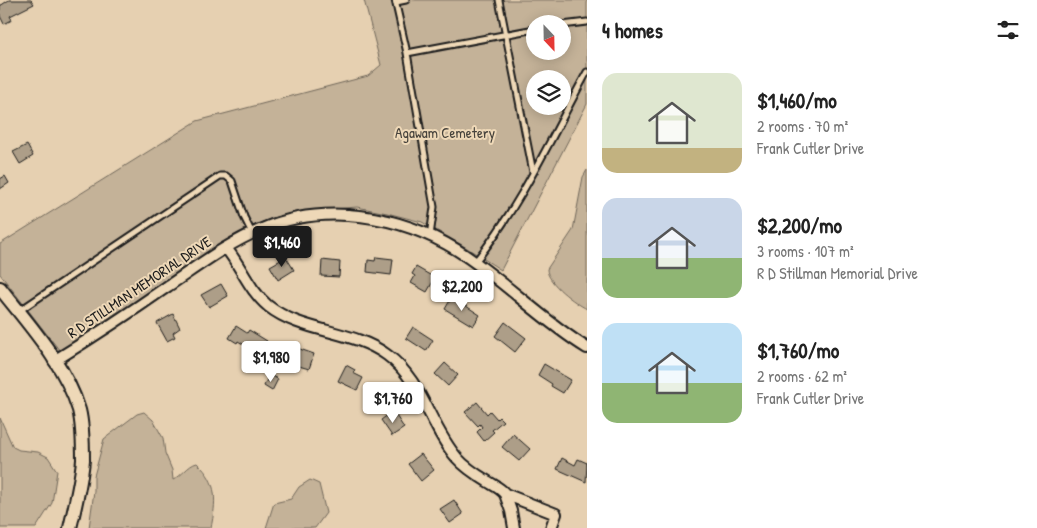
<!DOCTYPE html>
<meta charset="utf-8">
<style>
body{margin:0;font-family:"Patrick Hand",sans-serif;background:#f2f2f2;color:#222;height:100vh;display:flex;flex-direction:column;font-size:19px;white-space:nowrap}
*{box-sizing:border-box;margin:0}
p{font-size:16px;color:#767676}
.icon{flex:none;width:28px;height:28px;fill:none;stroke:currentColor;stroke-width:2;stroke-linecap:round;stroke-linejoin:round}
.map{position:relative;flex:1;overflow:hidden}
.details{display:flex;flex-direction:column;background:#fff;width:450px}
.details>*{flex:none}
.needle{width:32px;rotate:158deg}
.buttons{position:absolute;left:526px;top:15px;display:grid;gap:10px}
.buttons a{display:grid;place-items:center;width:45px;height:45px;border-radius:50%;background:#fff;box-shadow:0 2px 12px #0003;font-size:25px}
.price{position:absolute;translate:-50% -42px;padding:0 11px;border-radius:5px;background:#fff;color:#222;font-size:16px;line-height:32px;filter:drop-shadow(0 1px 2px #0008)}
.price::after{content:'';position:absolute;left:50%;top:30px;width:15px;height:11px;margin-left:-8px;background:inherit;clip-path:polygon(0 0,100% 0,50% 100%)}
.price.selected{background:#1c1c1c;color:#fff}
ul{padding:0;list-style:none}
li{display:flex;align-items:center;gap:15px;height:125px;padding:0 15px}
li span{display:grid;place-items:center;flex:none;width:140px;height:100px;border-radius:15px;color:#555}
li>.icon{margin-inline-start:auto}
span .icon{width:60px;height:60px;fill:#fffc;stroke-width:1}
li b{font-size:21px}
h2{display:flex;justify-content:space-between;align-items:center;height:60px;padding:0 15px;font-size:21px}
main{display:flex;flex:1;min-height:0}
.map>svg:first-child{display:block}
.green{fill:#c4b298;stroke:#70675a;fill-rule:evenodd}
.building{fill:#ad9e88;stroke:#1c1c1c}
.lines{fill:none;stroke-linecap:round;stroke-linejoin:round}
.service-casing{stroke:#1c1c1c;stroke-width:9}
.minor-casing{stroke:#1c1c1c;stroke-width:14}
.tertiary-casing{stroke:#1c1c1c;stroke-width:16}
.service{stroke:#eed8b7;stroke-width:5}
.minor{stroke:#eed8b7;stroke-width:10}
.tertiary{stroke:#eed8b7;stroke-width:12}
.labels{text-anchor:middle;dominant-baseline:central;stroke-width:4;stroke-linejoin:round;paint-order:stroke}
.park-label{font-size:15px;fill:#46423b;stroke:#eed8b7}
.street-label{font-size:15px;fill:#1c1c1c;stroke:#eed8b7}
</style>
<main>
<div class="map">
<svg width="587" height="528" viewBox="0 0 587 528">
<rect width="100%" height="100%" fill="#e6d0b1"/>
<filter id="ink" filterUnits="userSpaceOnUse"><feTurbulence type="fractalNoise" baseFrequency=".02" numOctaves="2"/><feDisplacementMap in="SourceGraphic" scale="10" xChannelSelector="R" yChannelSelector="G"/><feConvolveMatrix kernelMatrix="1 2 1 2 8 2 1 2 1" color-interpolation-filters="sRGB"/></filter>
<g filter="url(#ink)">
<path class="green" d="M364,0H587V104L501,270L467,248L422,222L387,213L357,207L297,212L272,218L244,230L151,292L60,351L0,274V244L197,121L368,76L381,65ZM535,24H562V51H535ZM535,79H562V106H535Z
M587,170V309C575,303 547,283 547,269L573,230L583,177Z
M144,412L153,420L163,438L165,453L172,470L173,480C182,476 188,465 197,463C219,483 216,502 211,528H89L94,491V476L104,439L137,414Z
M0,418L13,447L19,450L38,452L48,457L57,471L52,503L36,528H0Z
M310,480L319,484L326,513L315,528H266L274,503L291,499L299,487Z"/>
<path class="building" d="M9,0H31L34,4L10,16L12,20L4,24L0,16V6Z
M27,145L33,156L20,164L13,152Z
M5,176L9,183L0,189V179Z
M286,257L294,270L278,280L270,266Z
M376,257L393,259L391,275L367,272L368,260L375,261Z
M322,260L340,262L339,277L321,276Z
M416,267L435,278L427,292L411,283L415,276L412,274Z
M221,284L228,296L209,307L201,295Z
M452,297L480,315L473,326L445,309Z
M173,314L180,328L173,333L175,337L167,341L157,323Z
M505,322L526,338L515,352L495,336Z
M236,326L247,333L249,330L267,341L259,354L238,341L237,343L229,338Z
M413,327L433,340L426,351L406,338Z
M297,348L314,354L309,369L292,364Z
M445,363L458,375L448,386L435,374Z
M544,364L571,380L563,393L551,386L552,384L538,375Z
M346,365L355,370L353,373L363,378L357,390L338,381Z
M269,375L278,379L272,391L264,386Z
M477,402L487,414L490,411L497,419L499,417L503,421L492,430L494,432L484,441L477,432L482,427L480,424L478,426L465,412Z
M393,411L404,428L392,436L381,420Z
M513,434L530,449L519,461L502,447Z
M421,454L434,470L421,481L408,464Z
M562,458L575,465L578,459L587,463L586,482L557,469Z
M454,500L463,514L450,523L440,509Z"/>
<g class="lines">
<defs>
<path id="service" d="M395,0L407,53L434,207L430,236
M499,0L533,172
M396,2L406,0
M562,25L587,22
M407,53L535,29
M475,262C521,205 552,136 587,72
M19,311L220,176H226L232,181L244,217L252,233"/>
<path id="minor" d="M226,248C241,266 249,290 268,306C302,333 352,329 387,355C422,380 430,427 457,458C465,467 477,475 487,481C493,485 501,488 505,494L556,514L551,528
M54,361C93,337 131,312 168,286C198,266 228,243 262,229C325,202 400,215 457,250C503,279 541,320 587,348
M505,494L511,511L514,528"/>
<path id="tertiary" d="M0,288C29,325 65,364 79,410C83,426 83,444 83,460C81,483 75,506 70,528"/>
</defs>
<use href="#service" class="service-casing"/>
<use href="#minor" class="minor-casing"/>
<use href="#tertiary" class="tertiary-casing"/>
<use href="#service" class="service"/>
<use href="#minor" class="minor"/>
<use href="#tertiary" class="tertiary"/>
</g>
</g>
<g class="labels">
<g class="park-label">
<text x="445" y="132">Agawam Cemetery</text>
</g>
<g class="street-label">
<text transform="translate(139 287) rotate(-34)">R D STILLMAN MEMORIAL DRIVE</text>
</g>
</g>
</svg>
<div class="buttons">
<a><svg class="needle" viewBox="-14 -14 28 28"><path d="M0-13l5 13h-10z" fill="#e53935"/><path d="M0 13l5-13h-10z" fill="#767676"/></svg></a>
<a><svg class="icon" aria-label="layers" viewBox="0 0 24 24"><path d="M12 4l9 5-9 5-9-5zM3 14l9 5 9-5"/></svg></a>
</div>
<b class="price selected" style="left:282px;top:268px">$1,460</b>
<b class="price" style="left:462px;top:312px">$2,200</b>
<b class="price" style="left:271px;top:383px">$1,980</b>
<b class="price" style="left:393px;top:424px">$1,760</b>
</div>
<section class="details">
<h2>4 homes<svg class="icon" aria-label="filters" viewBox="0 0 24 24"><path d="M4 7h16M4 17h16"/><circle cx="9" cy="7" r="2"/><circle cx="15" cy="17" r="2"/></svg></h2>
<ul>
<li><span style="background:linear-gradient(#dfe7d0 75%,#c2b280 0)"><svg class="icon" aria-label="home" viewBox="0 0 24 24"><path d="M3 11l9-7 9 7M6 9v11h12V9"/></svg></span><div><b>$1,460/mo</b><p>2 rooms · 70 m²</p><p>Frank Cutler Drive</p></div></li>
<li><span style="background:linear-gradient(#c9d6e8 60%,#8fb573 0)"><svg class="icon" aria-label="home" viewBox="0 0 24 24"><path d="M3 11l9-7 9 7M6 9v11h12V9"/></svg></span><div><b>$2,200/mo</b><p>3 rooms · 107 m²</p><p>R D Stillman Memorial Drive</p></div></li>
<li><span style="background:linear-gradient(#bfe0f5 60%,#8fb573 0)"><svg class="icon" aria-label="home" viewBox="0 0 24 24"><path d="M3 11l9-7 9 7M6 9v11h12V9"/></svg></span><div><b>$1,760/mo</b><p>2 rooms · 62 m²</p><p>Frank Cutler Drive</p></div></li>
</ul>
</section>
</main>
